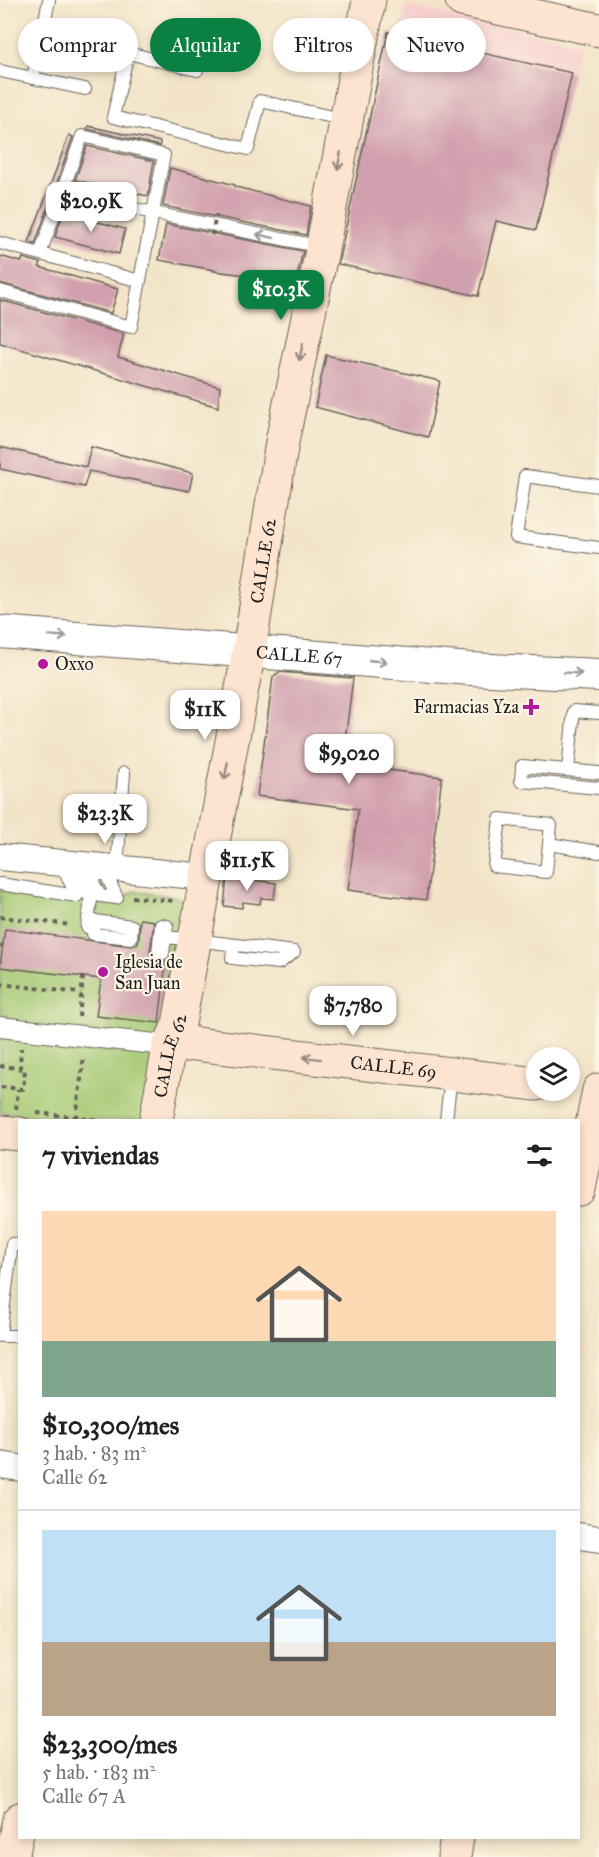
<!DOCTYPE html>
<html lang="es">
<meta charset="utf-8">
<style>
body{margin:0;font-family:"IM FELL Great Primer",serif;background:#f2f2f2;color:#202124;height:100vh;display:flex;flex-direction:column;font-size:22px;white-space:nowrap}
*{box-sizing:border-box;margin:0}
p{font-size:20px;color:#757577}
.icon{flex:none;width:33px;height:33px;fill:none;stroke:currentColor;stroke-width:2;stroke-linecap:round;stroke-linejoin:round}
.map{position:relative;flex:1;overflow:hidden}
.sheet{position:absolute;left:18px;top:1119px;width:562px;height:720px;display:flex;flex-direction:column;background:#fff;border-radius:0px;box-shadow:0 3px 9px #0003}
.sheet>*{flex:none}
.top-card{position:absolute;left:18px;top:18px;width:564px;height:54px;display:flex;gap:12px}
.tools{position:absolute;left:526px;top:1047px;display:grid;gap:12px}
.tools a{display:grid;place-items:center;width:54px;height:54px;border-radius:50%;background:#fff;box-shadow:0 3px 9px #0003;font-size:30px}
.price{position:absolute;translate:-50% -51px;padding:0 14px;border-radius:12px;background:#fff;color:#222;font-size:20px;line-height:39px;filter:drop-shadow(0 2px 3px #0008)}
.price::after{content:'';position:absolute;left:50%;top:36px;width:18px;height:14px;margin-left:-9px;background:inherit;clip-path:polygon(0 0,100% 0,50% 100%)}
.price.selected{background:#0b8043;color:#fff}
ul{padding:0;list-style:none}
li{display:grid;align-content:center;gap:12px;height:318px;padding:0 24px}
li+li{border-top:2px solid #e0e0e0}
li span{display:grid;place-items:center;height:186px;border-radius:0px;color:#555}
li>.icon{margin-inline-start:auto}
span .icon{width:108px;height:108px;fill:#fffc;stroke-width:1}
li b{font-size:26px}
h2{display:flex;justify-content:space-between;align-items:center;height:72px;padding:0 24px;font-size:26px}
.chip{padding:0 21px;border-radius:27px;background:#fff;box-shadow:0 3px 9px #0003;font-size:21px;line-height:54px}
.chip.selected{background:#0b8043;color:#fff}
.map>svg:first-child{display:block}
.built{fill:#f7d0cd}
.green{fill:#a5c973;stroke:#607248;stroke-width:1.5}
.building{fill:#d1a0ae}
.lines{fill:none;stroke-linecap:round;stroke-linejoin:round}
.service-casing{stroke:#676258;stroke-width:14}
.pedestrian-casing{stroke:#676258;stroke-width:22}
.minor-casing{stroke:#676258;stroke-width:28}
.tertiary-casing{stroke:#676258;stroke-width:34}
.secondary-casing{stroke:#676258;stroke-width:35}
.path{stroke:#676258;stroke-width:4;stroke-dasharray:4.5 4.5;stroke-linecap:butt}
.service{stroke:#fff;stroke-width:12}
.pedestrian{stroke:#fff;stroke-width:20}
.minor{stroke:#fff;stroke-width:26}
.tertiary{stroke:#fff;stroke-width:32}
.secondary{stroke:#fde4d1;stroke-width:33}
.path-bridge{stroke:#676258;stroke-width:4;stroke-dasharray:4.5 4.5;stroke-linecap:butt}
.oneway{stroke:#988a80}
.oneway2{stroke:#999}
.poi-dot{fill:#b5179e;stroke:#fcf5e5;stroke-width:2}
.labels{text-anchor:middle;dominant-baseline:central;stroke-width:4.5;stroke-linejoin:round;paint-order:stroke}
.street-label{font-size:18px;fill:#1c1c1c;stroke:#fcf5e5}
.poi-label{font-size:18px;fill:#1c1c1c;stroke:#fcf5e5;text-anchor:start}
</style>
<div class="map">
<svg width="599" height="1857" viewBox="0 0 599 1857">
<rect width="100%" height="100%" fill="#fcf5e5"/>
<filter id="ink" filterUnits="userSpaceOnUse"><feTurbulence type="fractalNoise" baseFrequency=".0167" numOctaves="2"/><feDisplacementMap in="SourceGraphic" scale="12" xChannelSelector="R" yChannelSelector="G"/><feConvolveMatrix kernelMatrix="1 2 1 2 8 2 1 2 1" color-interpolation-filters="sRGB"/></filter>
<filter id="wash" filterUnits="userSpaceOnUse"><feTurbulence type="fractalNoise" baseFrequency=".008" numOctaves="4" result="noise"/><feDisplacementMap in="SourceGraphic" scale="24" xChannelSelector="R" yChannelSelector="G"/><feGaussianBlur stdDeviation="1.35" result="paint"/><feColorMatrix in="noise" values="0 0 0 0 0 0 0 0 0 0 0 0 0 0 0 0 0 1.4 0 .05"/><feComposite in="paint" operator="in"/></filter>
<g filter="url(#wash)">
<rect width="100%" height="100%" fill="#f3e4c8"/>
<path class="built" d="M406,5L579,43L572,73L399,35Z"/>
<path class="green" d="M0,888L115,903L134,891L178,897L185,903L171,1013L156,1034L144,1118L141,1120H76L0,1112Z"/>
<g id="blocks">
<path class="building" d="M388,32L572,73L536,230L496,221L478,296L338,264Z
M88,126L160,142V146L87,129Z
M69,135L73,137L35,244L29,242Z
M87,146L154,161L148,196L75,180Z
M170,168L235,185L236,187L311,206L306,235L163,206Z
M63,213L125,229L119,254L55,237Z
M166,224L303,251L296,281L214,271V270L159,260Z
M0,256L21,262L23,258L41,263L39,267L118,289L111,313L0,283Z
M0,300L124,334L118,357L220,387L218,407L0,343Z
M326,355L440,381L428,437L315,407Z
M0,447L86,467L91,447L193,473L189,491L89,471L84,487L0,469Z
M279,672L353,678L342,764L442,777L426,900L348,890L358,809L257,796L273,677Z
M227,877L276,883L274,899L261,898L260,904L243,902L242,908L224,906Z
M140,919L154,921L150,952L151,957L157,961H166L159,1023L96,1016L101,979L0,967L5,929L131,946L137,945L139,939Z"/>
</g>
</g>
<g filter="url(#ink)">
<use href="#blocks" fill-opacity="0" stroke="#676258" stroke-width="1.5"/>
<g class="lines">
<defs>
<path id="service" d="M197,70L128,53L113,117L248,149L260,101L346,120
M0,71L85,89
M33,78L49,0
M61,194L322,247
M0,243L140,281
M0,291L131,327L164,155L82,136L40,254
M599,486L525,476L516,537L599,548
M568,770L574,711L599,713
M599,773L522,766L521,781L599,788
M500,819L551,825L546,872L494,866Z
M549,844L599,852
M73,865L91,900L87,927H90
M85,865L100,896L117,898L103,867
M117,868L124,773
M0,884L77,896L60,862
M95,921L132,926L131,938L93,934Z
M161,925L167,926L163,953H158Z
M165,937C208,941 251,947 294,952L279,963L232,958L234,945
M446,1120L451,1075
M0,1334L12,1244L20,1245
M0,1336H20"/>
<path id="pedestrian" d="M0,1027L155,1044"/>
<path id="minor" d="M0,857L206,877
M0,1465L20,1468
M579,1536L599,1539"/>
<g id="tertiary">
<path id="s1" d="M0,632L471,669L599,675"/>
</g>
<g id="secondary">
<path d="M462,0L599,30"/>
<path id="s2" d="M169,1047L195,1044L537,1084"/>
<path id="s3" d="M156,1120L169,1047L179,1024L182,1007L249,651L282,442L321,255L369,0"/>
<path d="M0,1132L20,1134"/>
<path d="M579,1189L599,1090"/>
<path d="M12,1857L20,1819"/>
<path d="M454,1857L457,1838"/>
</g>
</defs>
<use href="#service" class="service-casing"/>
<use href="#pedestrian" class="pedestrian-casing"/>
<use href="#minor" class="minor-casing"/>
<use href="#tertiary" class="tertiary-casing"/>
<use href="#secondary" class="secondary-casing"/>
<path class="path" d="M132,897L175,901
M0,917L71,925
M0,946L2,947
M0,984L81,993
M79,1017L83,977
M0,1066L25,1069L23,1089L0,1087
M20,1069L21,1048
M16,1109L18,1089
M37,1113L99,1120
M76,1118L84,1056"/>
<use href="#service" class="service"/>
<use href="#pedestrian" class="pedestrian"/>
<use href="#minor" class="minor"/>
<use href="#tertiary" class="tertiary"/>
<use href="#secondary" class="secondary"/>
<path class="path-bridge" d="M212,235L216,215"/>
</g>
<defs><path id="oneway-shaft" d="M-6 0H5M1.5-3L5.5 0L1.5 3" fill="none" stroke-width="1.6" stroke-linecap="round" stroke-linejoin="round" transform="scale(1.5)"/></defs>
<g class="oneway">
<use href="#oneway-shaft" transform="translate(339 161) rotate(101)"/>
<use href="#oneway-shaft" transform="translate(301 352) rotate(102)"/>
<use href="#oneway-shaft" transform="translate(226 771) rotate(101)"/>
<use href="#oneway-shaft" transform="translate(312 1058) rotate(-173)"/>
</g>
<g class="oneway2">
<use href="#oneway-shaft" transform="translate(265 236) rotate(-168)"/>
<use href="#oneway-shaft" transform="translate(58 636) rotate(4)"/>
<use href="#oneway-shaft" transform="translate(378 661) rotate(5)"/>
<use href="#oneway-shaft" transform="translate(573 673) rotate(3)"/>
</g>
</g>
<g class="poi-dot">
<circle cx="43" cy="664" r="6"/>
<path d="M528 698h6v6h6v6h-6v6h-6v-6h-6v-6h6z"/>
<circle cx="103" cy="972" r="6"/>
</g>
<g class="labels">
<g class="street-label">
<text stroke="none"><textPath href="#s3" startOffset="570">CALLE 62</textPath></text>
<text stroke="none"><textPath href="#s1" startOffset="300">CALLE 67</textPath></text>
<text stroke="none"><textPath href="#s3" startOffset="66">CALLE 62</textPath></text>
<text stroke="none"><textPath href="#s2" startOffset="226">CALLE 69</textPath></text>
</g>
<g class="poi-label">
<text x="55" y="664">Oxxo</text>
<text x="519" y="707" text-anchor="end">Farmacias Yza</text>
<text x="115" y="962">Iglesia de<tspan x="115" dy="21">San Juan</tspan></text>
</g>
</g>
</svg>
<div class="tools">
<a><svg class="icon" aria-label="layers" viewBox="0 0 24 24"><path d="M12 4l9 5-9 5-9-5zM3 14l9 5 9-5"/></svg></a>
</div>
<b class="price" style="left:91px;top:233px">$20.9K</b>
<b class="price selected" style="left:281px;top:321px">$10.3K</b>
<b class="price" style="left:205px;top:741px">$11K</b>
<b class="price" style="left:349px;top:785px">$9,020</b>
<b class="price" style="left:105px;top:845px">$23.3K</b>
<b class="price" style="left:247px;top:892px">$11.5K</b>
<b class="price" style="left:353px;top:1037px">$7,780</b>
<div class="top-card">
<a class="chip">Comprar</a>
<a class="chip selected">Alquilar</a>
<a class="chip">Filtros</a>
<a class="chip">Nuevo</a>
</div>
<section class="sheet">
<h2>7 viviendas<svg class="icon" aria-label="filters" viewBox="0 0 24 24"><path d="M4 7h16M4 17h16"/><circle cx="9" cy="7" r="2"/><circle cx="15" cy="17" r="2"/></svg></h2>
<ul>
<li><span style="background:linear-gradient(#ffd9b3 70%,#7fa58c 0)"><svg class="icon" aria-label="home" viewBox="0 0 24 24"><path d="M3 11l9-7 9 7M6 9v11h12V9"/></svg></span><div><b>$10,300/mes</b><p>3 hab. · 83 m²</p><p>Calle 62</p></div></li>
<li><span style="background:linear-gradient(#bfe0f5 60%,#b9a48a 0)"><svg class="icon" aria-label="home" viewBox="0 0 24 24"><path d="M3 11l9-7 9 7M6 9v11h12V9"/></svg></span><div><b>$23,300/mes</b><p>5 hab. · 183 m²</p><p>Calle 67 A</p></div></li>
</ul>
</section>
</div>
